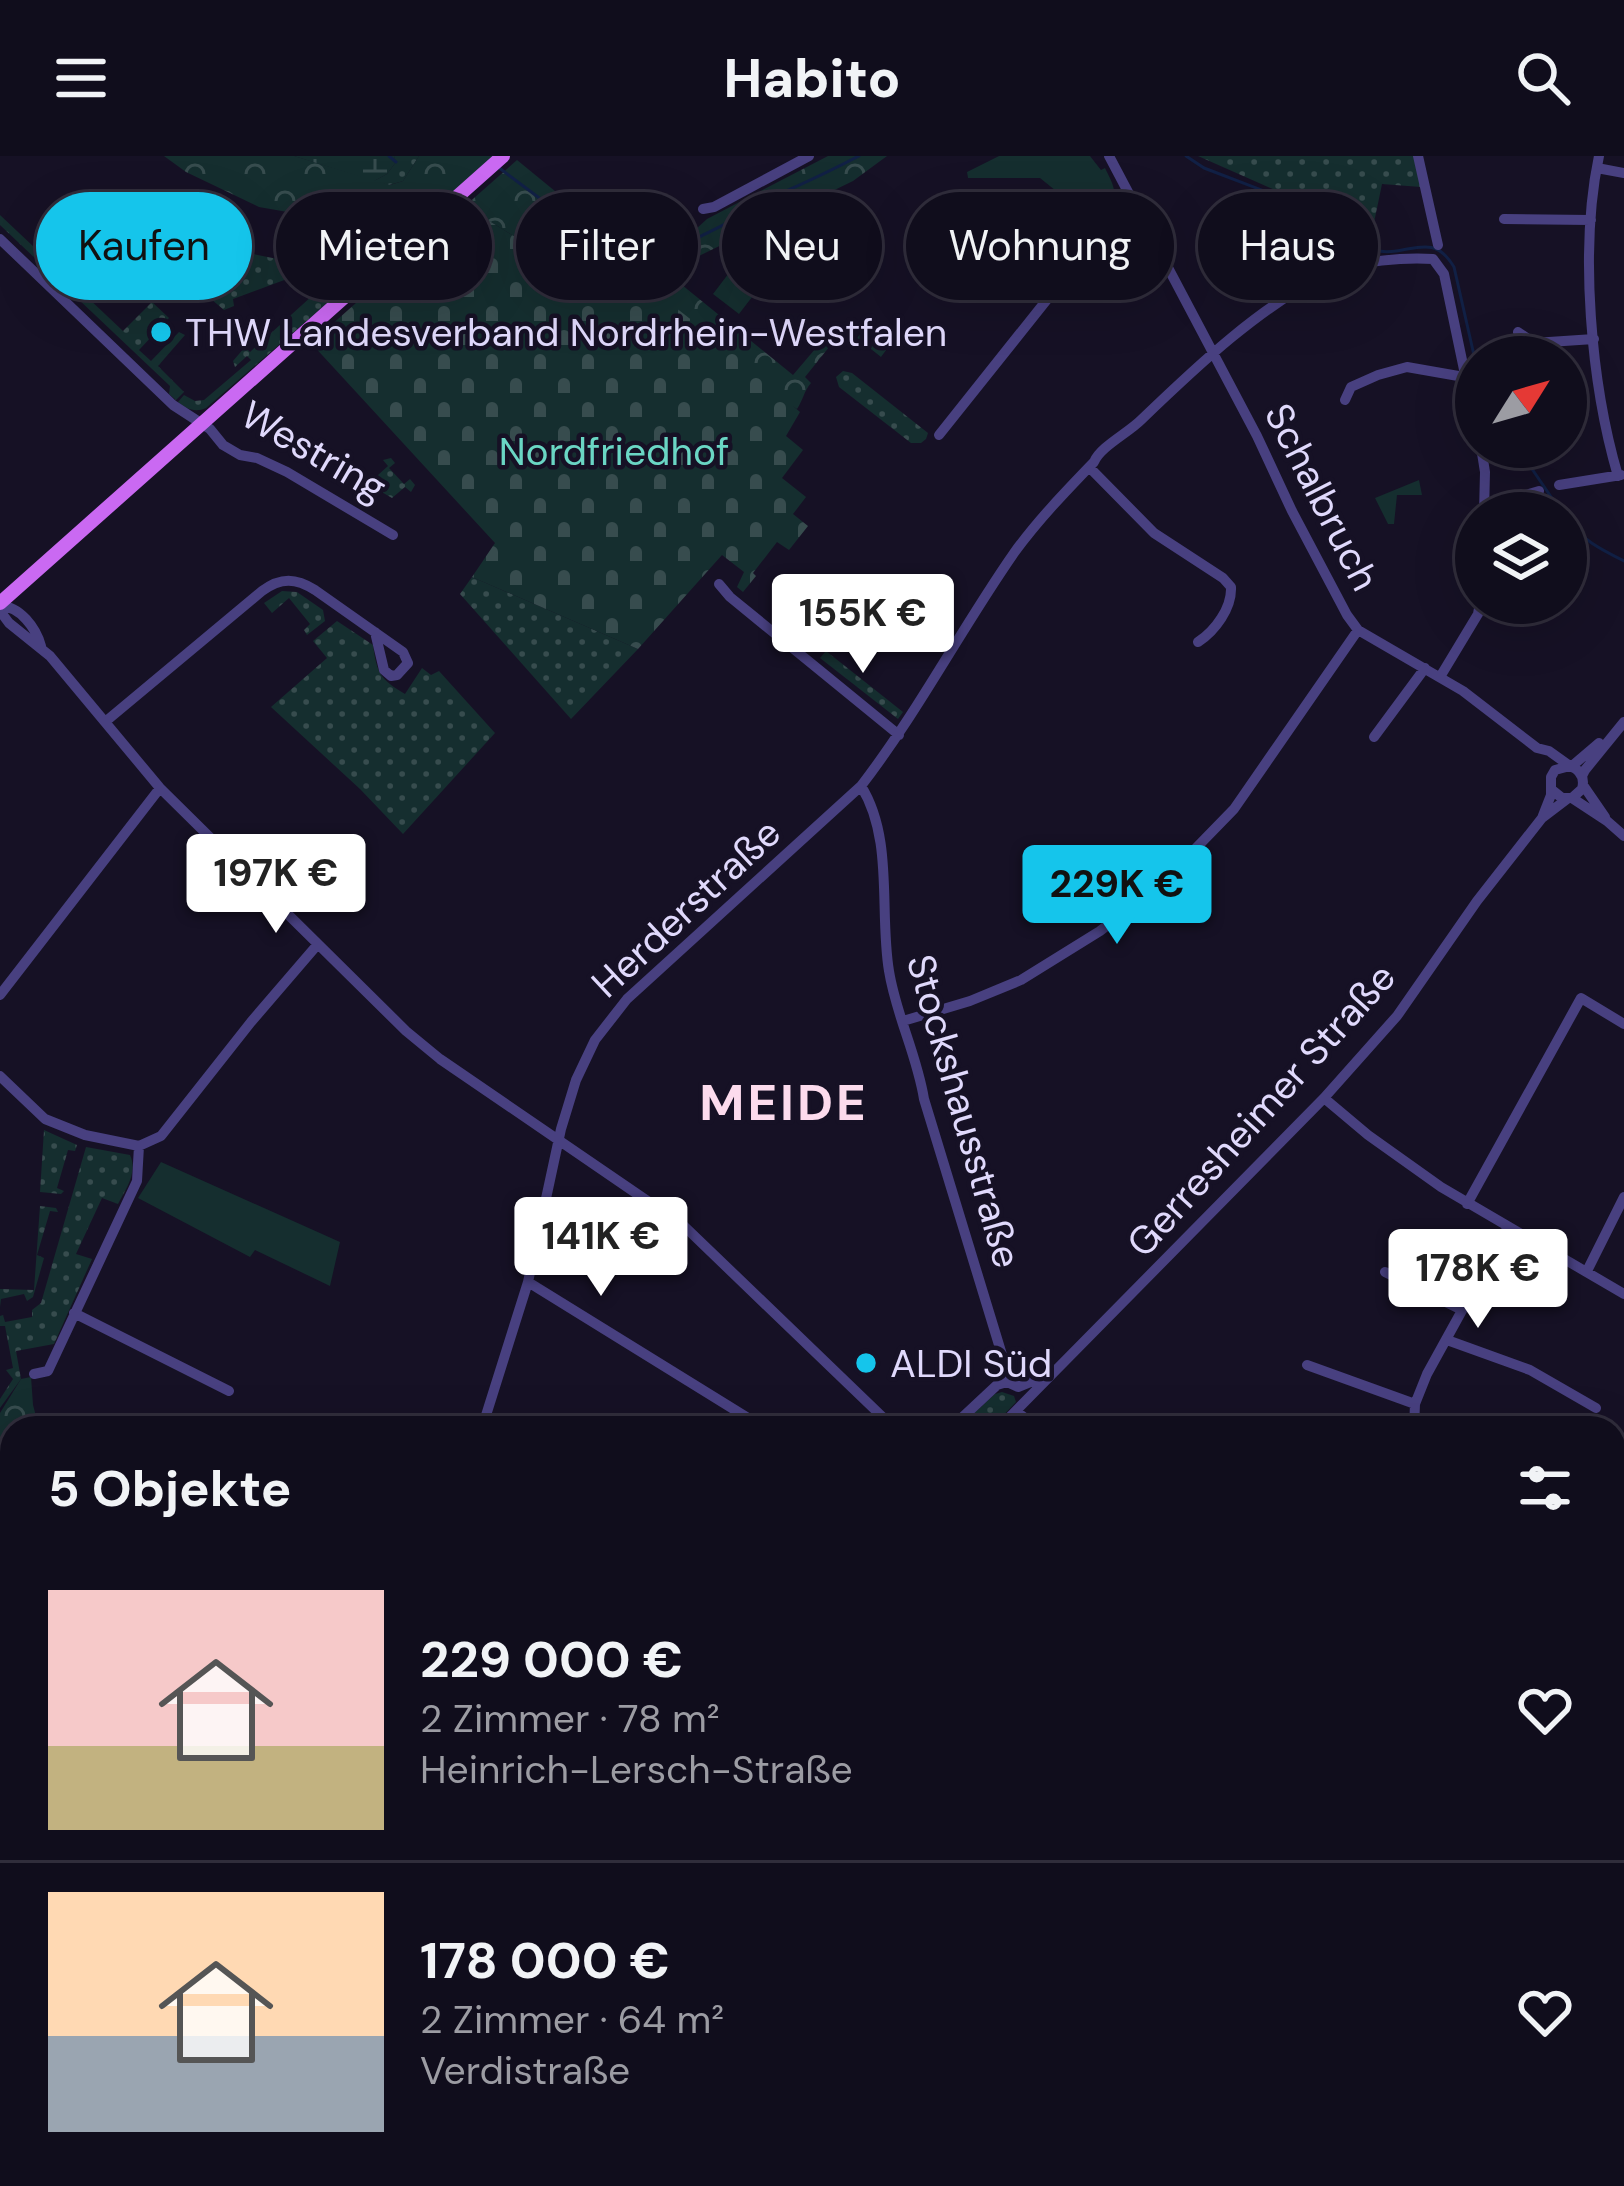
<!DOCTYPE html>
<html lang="de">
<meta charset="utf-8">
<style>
body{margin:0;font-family:"DM Sans",sans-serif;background:#1e1b29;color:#f1f3f6;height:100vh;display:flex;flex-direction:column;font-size:45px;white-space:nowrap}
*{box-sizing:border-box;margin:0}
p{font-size:39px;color:#9c9ca3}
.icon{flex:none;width:66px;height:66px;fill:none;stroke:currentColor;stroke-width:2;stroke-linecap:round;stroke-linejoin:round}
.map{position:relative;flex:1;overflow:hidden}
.side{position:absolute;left:0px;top:1260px;width:1626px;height:771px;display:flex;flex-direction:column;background:#100d1c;border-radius:36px 36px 0 0;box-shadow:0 12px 48px #0002,0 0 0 3px #302d3b}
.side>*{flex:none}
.banner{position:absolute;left:36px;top:36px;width:1554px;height:108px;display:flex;gap:24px}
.needle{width:78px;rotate:53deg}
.controls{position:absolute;left:1455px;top:180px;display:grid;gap:24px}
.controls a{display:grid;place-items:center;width:132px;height:132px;border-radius:50%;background:#100d1c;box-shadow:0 12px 48px #0002,0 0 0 3px #302d3b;font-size:60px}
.price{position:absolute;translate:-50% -102px;padding:0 27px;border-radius:12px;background:#fff;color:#222;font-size:39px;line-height:78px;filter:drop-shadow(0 3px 6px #0008)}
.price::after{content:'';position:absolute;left:50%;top:72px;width:36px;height:27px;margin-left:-18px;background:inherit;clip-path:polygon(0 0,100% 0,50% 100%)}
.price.selected{background:#15c5eb;color:#111}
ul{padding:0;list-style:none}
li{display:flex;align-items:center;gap:36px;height:300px;padding:0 48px}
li+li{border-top:3px solid #302d3b}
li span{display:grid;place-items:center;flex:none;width:336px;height:240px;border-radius:0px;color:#555}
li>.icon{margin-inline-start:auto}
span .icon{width:144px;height:144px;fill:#fffc;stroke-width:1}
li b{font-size:51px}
h2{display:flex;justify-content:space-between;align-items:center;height:144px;padding:0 48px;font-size:51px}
.pill{padding:0 42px;border-radius:54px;background:#100d1c;box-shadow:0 12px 48px #0002,0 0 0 3px #302d3b;font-size:42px;line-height:108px}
.pill.selected{background:#15c5eb;color:#111}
header{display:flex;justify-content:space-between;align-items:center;height:156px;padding:0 48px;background:#100d1c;font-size:54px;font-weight:800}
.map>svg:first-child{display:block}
.grass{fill:url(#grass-dots)}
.forest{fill:url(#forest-crowns)}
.wetland{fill:url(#wetland-marsh)}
.cemetery{fill:url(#cemetery-stones)}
.park{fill:#152e2f}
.water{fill:url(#water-waves)}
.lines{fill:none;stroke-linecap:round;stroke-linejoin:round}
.stream{stroke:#112045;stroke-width:3}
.minor{stroke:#484080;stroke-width:10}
.major{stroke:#ca69f2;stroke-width:14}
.poi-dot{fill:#15c5eb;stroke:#161125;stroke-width:4.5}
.labels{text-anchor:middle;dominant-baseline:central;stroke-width:9;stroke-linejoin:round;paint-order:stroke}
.poi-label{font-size:39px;fill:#e0d9fc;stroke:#161125;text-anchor:start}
.street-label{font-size:39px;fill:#e0d9fc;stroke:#161125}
.park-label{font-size:39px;fill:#6ad6c4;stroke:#161125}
.district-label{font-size:51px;font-weight:bold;letter-spacing:3px;fill:#fcdbed;stroke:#161125}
</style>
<header><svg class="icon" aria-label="menu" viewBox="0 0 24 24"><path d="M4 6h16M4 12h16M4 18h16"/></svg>Habito<svg class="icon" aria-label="search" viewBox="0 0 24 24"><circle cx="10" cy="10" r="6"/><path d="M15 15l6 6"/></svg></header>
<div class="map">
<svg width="1624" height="2030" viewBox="0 0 1624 2030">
<defs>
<pattern id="grass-dots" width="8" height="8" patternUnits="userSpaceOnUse" patternTransform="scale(3)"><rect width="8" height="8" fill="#152e2f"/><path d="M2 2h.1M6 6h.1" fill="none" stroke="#374c4e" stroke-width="1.8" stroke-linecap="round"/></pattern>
<pattern id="forest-crowns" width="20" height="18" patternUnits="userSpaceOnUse" patternTransform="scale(3)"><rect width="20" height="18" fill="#152e2f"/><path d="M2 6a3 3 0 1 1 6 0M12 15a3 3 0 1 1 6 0" fill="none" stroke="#374c4e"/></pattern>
<pattern id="wetland-marsh" width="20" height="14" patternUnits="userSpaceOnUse" patternTransform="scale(3)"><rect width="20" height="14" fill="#152e2f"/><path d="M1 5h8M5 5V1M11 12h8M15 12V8" fill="none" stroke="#374c4e"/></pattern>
<pattern id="cemetery-stones" width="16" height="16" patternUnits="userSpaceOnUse" patternTransform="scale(3)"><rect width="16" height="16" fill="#152e2f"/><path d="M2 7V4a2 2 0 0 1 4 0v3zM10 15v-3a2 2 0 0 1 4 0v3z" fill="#374c4e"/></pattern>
<pattern id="water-waves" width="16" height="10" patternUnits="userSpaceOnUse" patternTransform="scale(3)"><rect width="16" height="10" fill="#112045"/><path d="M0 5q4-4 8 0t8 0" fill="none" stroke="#334061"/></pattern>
</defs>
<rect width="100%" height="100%" fill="#161125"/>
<path class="grass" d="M394,0H419L403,25L389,29L374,25L387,18L396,6Z
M1198,0H1415L1421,31L1382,28L1371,81L1343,64Z
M0,59L123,175L152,146L169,162L139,194L151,205L179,176L185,179L158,210L184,236L176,244L169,238L170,230L0,69Z
M314,60L408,77L206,252C195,257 187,253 178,246L184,239L195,245L204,244L251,204L247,200L235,211L233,205L245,191L250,196L323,130L318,124C333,103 342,80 312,67Z
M223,85L254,91L253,98L302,108L304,102L315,107C311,117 301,125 291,129L287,123L233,143L234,150L224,154L211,143L233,119L209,97Z
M843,215L852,217L928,277L926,283L921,287H911L839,231L836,221Z
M391,302L395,307L389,312L404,328L410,323L415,329L411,336L405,331L392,342L368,328L388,310L383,304Z
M472,421L638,493L571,563L460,438Z
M282,435L297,436L323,454L325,465L307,479L304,474L310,468L289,442L272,457L264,447Z
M337,465L373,489C377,518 380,523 405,538L422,512L431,519L439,515L495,577L403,678L360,633L271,551L327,502L313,485Z
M826,495L903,556L898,563L820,502Z
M44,974L77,989L75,995L68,994L57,1032L64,1035L61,1038L40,1036Z
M86,991L130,999C138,1016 126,1033 118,1048L102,1042L76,1098L92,1103L54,1188L16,1195L21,1223L0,1252V1243L13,1223L6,1214L13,1212L5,1170H0V1160L3,1159L5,1166L32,1161V1154L41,1147Z
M40,1050L56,1052L58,1056L50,1055L37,1099L44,1102L33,1141L27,1145L24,1138L1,1143L0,1151V1133L34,1134Z
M1002,1236L1014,1240L1016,1246L993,1270L969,1262L995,1238Z
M12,1315V1378L0,1397V1318Z"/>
<path class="forest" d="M164,0H294L390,29L403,25L419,0H494L408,77L259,51L186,16Z
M828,0H887L853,25L666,116L793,219L827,179L834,185L805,221L811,227C804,235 803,244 797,253L608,129L530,90L465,50L517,4L611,81L644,87L678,78L692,71L695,74L707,63Z
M31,1221L33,1249L39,1272H12V1315L0,1318V1257L21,1223Z"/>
<path class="wetland" d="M294,0H394L396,6L387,18L374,25Z"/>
<path class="cemetery" d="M465,50L530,90L608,129L643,126L795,245L793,250L800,256L786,280L803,294L782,322L806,341L793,358L808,370L789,394L777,386L753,417L756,420L743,436L737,431L744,416L722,399L638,493L472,421L495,387L311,187Z"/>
<path class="park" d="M999,0H1090L1101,14L1105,12C1120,41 1117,43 1098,69L1040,22H968L967,16Z
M760,76L786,97L739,158L713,138Z
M869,167L892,186L881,201L857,182Z
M1419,324L1422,339H1397L1394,368H1388L1375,342Z
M161,1006L340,1086L330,1130L255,1094L250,1101L138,1042Z"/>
<path class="water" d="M343,76L368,81L371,90L345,109L341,106L340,79Z"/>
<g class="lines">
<path class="stream" d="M389,0L396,6
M1186,0L1204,12L1327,59C1331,61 1342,66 1344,69C1355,78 1359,91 1374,94C1406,103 1431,72 1454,111L1476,208
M498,11L586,77L598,90C611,91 622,97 634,99C644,100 661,98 672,97C681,96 686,88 695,83C711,75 728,67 744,58C752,54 759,46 767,43C797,31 828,16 859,0
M1503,291L1530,310L1562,357
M1566,362C1580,383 1602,394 1624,405"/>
<path class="minor" d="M1109,0L1257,280L1292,355L1347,459L1358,474L1463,535L1537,592L1549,595L1570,610
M1418,0L1438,89
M1599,0C1579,94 1591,228 1618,320
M1597,12L1624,17
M703,53L714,51L809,0
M1504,63L1591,64
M0,83L173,249L210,273L223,289L240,299L257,302L287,316L393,379
M1518,176L1534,187L1594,183
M1345,244L1351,231L1378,219L1407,211L1464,221
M939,279L1104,72L1124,49L1135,44
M1481,291L1485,316L1484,357
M1089,311L1154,377L1223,422L1231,431C1232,452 1215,475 1198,486
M1559,329L1621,319
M1484,351L1539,335
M719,428L730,441L899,579
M0,450C20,450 36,472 41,490
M0,455L9,467L50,500L160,632L406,875L440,903L684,1070L894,1272
M1440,521L1478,458L1480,447
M105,566L262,435C281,421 296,422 315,434L403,496L408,507L397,519L391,520L384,514L375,476
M1374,581L1425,512
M1572,610L1599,587
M1582,620L1585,614L1624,566
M1583,629L1605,661
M861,630C894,683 879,755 889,815C896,859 917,899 924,943L1003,1202L1007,1226
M1572,642L1607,665L1624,680
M1542,662L1551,639V621L1555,614L1570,610C1581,614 1585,622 1582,633L1572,642H1562L1552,634
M0,839L160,632
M903,865L970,845L1021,824L1100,775L1164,725L1234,653L1358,474
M0,920L45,963L85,979L139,990L161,980L251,866L318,788
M1324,942L1368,979L1441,1031L1624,1138
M1467,1048L1581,842L1624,868
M1587,1115L1624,1041
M1385,1116L1462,1154
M528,1126L764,1272
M74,1157L229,1235
M1447,1184L1530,1214L1596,1252
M1307,1209L1415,1248
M34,1218L48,1215L137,1025L139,990
M1007,1226L1018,1231L1045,1220
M1017,1256L1038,1272
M482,1272L528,1126L561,973L576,924L595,884L627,843L861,630C918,556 961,473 1014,397C1038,364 1066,335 1094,306C1100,291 1128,277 1141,264C1194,213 1265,145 1332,116C1358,105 1405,101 1433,103L1444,118L1476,271
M951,1272L997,1229L1007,1226
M999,1272L1324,942L1397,860L1477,745L1542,662L1567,643
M1414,1272L1415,1248L1427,1218L1508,1071
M0,1544L12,1521
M0,1584L12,1587
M1614,1769L1624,1780
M0,1875L12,1883
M166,2019L163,2024L167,2030
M311,2019L336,2030
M743,2019L758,2030
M1419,2019L1425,2030
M177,2030L183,2019
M248,2030L253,2019
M403,2030L409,2019
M1224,2030L1244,2019
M1619,2030L1624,2027"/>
<path class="major" d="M0,447L503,0
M0,1745L12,1778
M17,2030L18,2019"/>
</g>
<g class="poi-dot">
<circle cx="161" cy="176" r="12"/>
<circle cx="866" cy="1207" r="12"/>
</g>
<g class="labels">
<g class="poi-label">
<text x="185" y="176">THW Landesverband Nordrhein-Westfalen</text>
<text x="890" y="1207">ALDI Süd</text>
</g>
<g class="street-label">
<text transform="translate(314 295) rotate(30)">Westring</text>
<text transform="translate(1322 341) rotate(63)">Schalbruch</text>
<text transform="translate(686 752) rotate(-43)">Herderstraße</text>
<text transform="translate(1261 954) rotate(-48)">Gerresheimer Straße</text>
<text transform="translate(964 955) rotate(74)">Stockshausstraße</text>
</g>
<g class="park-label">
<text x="614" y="295">Nordfriedhof</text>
</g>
<g class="district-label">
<text x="784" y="946">MEIDE</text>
</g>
</g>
</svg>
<div class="controls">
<a><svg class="needle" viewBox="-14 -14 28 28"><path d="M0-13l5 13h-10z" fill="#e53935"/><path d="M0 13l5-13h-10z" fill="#9c9ca3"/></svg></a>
<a><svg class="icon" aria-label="layers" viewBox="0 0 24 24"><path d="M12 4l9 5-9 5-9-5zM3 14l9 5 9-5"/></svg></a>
</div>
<b class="price" style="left:863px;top:520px">155K €</b>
<b class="price" style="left:276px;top:780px">197K €</b>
<b class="price selected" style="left:1117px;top:791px">229K €</b>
<b class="price" style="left:601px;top:1143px">141K €</b>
<b class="price" style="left:1478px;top:1175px">178K €</b>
<div class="banner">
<a class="pill selected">Kaufen</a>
<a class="pill">Mieten</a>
<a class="pill">Filter</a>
<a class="pill">Neu</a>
<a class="pill">Wohnung</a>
<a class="pill">Haus</a>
</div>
<section class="side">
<h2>5 Objekte<svg class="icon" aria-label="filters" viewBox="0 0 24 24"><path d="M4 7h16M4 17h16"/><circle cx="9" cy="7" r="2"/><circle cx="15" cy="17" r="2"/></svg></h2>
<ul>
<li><span style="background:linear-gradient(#f6c9c9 65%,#c2b280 0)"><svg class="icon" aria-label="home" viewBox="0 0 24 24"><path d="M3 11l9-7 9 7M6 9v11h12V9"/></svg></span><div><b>229 000 €</b><p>2 Zimmer · 78 m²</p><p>Heinrich-Lersch-Straße</p></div><svg class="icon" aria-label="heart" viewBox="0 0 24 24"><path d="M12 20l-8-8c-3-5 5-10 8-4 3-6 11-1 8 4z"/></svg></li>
<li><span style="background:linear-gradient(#ffd9b3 60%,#9aa5b1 0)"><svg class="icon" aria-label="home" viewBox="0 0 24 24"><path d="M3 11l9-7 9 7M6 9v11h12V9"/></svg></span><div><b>178 000 €</b><p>2 Zimmer · 64 m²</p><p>Verdistraße</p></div><svg class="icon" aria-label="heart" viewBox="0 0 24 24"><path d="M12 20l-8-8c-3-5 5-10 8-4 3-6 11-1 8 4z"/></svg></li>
</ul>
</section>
</div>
